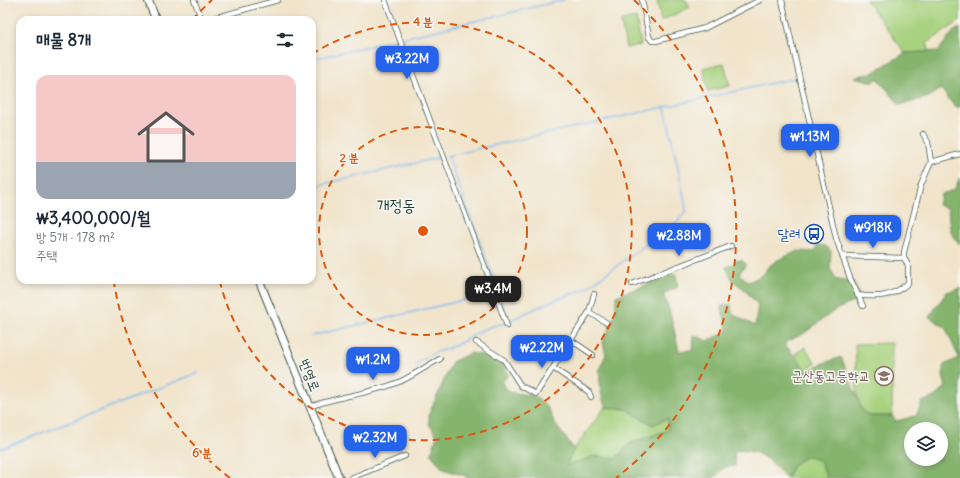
<!DOCTYPE html>
<html lang="ko">
<meta charset="utf-8">
<style>
body{margin:0;font-family:Delius,"Poor Story",sans-serif;background:#f2f2f3;color:#1f2937;height:100vh;display:flex;flex-direction:column;font-size:15px;white-space:nowrap}
*{box-sizing:border-box;margin:0}
p{font-size:13px;color:#747a83}
.icon{flex:none;width:22px;height:22px;fill:none;stroke:currentColor;stroke-width:2;stroke-linecap:round;stroke-linejoin:round}
.map{position:relative;flex:1;overflow:hidden}
.sheet{position:absolute;left:16px;top:16px;width:300px;height:268px;display:flex;flex-direction:column;background:#fff;border-radius:12px;box-shadow:0 2px 6px #0003}
.sheet>*{flex:none}
.fabs{position:absolute;left:904px;top:422px;display:grid;gap:8px}
.fabs a{display:grid;place-items:center;width:44px;height:44px;border-radius:50%;background:#fff;box-shadow:0 2px 6px #0003;font-size:20px}
.price{position:absolute;translate:-50% -34px;padding:0 9px;border-radius:8px;background:#2563eb;color:#fff;font-size:13px;line-height:26px;filter:drop-shadow(0 1px 2px #0008)}
.price::after{content:'';position:absolute;left:50%;top:24px;width:12px;height:9px;margin-left:-6px;background:inherit;clip-path:polygon(0 0,100% 0,50% 100%)}
.price.on{background:#222;color:#fff}
ul{padding:0;list-style:none}
li{display:grid;align-content:center;gap:8px;height:212px;padding:0 20px}
li span{display:grid;place-items:center;height:124px;border-radius:12px;color:#555}
li>.icon{margin-inline-start:auto}
span .icon{width:72px;height:72px;fill:#fffc;stroke-width:1}
li b{font-size:17px}
h2{display:flex;justify-content:space-between;align-items:center;height:48px;padding:0 20px;font-size:17px}
.map>svg:first-child{display:block}
.green{fill:#a7d27e;stroke:#638859}
.forest{fill:#85b46d;stroke:#527850;fill-rule:evenodd}
.lines{fill:none;stroke-linecap:round;stroke-linejoin:round}
.stream{stroke:#7ebbf1;stroke-width:1.5}
.minor-casing{stroke:#3e564b;stroke-width:6}
.primary-casing{stroke:#3e564b;stroke-width:9}
.minor{stroke:#fff;stroke-width:4.5}
.primary{stroke:#fff;stroke-width:7}
.ring{fill:none;stroke:#de580e;stroke-width:2;stroke-dasharray:7 5}
.labels{text-anchor:middle;dominant-baseline:central;stroke-width:3;stroke-linejoin:round;paint-order:stroke}
.transit-label{font-size:14px;fill:#164399;stroke:#f6f6f2;text-anchor:end}
.street-label{font-size:14px;fill:#1f3d34;stroke:#f6f6f2}
.education-label{font-size:14px;fill:#785e54;stroke:#f6f6f2;text-anchor:end}
.quarter-label{font-size:16px;fill:#1f3d34;stroke:#f6f6f2}
.centre{fill:#de580e;stroke:#f6f6f2;stroke-width:2}
.ring-label{font-size:12px;text-anchor:middle;font-weight:bold;fill:#de580e;stroke:#f6f6f2;stroke-width:3;stroke-linejoin:round;paint-order:stroke}
</style>
<div class="map">
<svg width="960" height="478" viewBox="0 0 960 478">
<rect width="100%" height="100%" fill="#f6f6f2"/>
<filter id="ink" filterUnits="userSpaceOnUse"><feTurbulence type="fractalNoise" baseFrequency=".025" numOctaves="2"/><feDisplacementMap in="SourceGraphic" scale="8" xChannelSelector="R" yChannelSelector="G"/><feConvolveMatrix kernelMatrix="1 2 1 2 8 2 1 2 1" color-interpolation-filters="sRGB"/></filter>
<filter id="wash" filterUnits="userSpaceOnUse"><feTurbulence type="fractalNoise" baseFrequency=".012" numOctaves="4" result="noise"/><feDisplacementMap in="SourceGraphic" scale="16" xChannelSelector="R" yChannelSelector="G"/><feGaussianBlur stdDeviation="0.9" result="paint"/><feColorMatrix in="noise" values="0 0 0 0 0 0 0 0 0 0 0 0 0 0 0 0 0 1.4 0 .05"/><feComposite in="paint" operator="in"/></filter>
<g filter="url(#wash)">
<rect width="100%" height="100%" fill="#f1e4cb"/>
<path class="green" d="M661,0H686L690,7L661,21L657,1Z
M866,0H960V21L927,43L930,53H905Z
M636,18L641,45L626,48L621,21Z
M724,63L730,86L708,91L703,68Z
M892,343V416H869L862,412L857,395L855,344Z
M805,347L816,363L805,370L795,354Z
M605,407L626,409L653,425L668,418V430L629,444L616,459L595,456L565,466L574,449Z
M807,456L820,461L827,478H787L794,464Z"/>
<path class="forest" d="M960,28V107H955L941,89L929,97L900,105L877,78L874,82L854,77L872,73L905,53L938,51L954,31Z
M960,178V244C949,237 949,221 948,208L938,205L941,194L954,190Z
M817,245L826,246L831,251L830,269L837,280H852L862,298L835,310L803,334L784,343L807,372L819,365L841,357L862,410L869,416H892L896,421L916,416L922,402L934,397L946,387L943,375L944,365L959,358L945,327L929,317L947,292L960,288V478H827L820,461L807,456L794,464L786,478C769,460 760,448 734,451L735,466L725,467L714,478H466V476L443,469L431,454L437,436L429,424V414L452,362L470,353L489,356L502,362L509,374L502,382L509,392L534,396L548,408L555,424L574,449L566,466L595,456L616,459L629,444L668,430V418L653,425L626,409L605,407L601,392L599,369L606,355L603,342L616,312V296L676,274L678,287L663,294L669,309L679,351L693,350L694,335L708,341L728,331L721,306L731,304L732,314L755,326L758,305L743,288L733,281L726,267L733,265L736,260L743,261L746,264L739,274L749,282L764,274L767,268L776,261L798,251L815,252ZM911,429H941V459H911Z"/>
<g class="lines">
<path class="stream" d="M403,38L564,0
M312,59L396,40
M446,156L795,78
M448,156L509,321
M319,185L442,157
M311,336L498,292
M416,366C428,351 445,352 460,343C473,335 487,326 502,324L552,301L585,289L678,221L686,211L684,196L665,108
M0,449L198,373"/>
</g>
</g>
<g filter="url(#ink)">
<g class="lines">
<defs>
<path id="minor" d="M194,0L202,20
M385,0L507,326
M642,0L649,37L652,41H656L705,28L760,0
M782,0L836,238L850,278L863,306
M207,20L278,0
M931,162L960,154
M842,256L904,258
M632,284L731,246
M857,295C877,298 893,297 908,283V265L904,258V252L921,185L931,162L928,142L923,134
M589,312L607,323
M571,340L593,355
M476,342L504,360L521,386L536,394L589,312L594,294
M553,368L589,392L591,397
M309,407C338,396 370,394 399,382C413,376 426,366 440,359
M351,478L405,456"/>
<path id="primary" d="M148,0L156,20
M259,280L339,478"/>
</defs>
<use href="#minor" class="minor-casing"/>
<use href="#primary" class="primary-casing"/>
<use href="#minor" class="minor"/>
<use href="#primary" class="primary"/>
</g>
</g>
<g class="ring">
<circle cx="423" cy="231" r="104"/>
<path d="M312 54A209 209 0 1 1 220 282"/>
<path d="M230 478A313 313 0 0 1 114 283M192 20A313 313 0 0 1 212 0M634 0A313 313 0 0 1 616 478"/>
</g>
<defs>
<symbol id="bus-ring" viewBox="-11 -11 22 22"><circle r="9.5" fill="#f6f6f2" stroke="#1a4fb4" stroke-width="1.5"/><path d="M-5-6H5V4H4V6H2V4H-2V6H-4V4H-5ZM-3.5-4V0h7V-4ZM-3.5 1.2v1.5H-2V1.2ZM2 1.2v1.5H3.5V1.2Z" fill="#1a4fb4"/></symbol>
<symbol id="school-ring" viewBox="-11 -11 22 22"><circle r="9.5" fill="#f6f6f2" stroke="#8d6e63" stroke-width="1.5"/><path d="M0-5L7-2L0 1L-7-2ZM-4 1L0 2.5L4 1V4Q0 6-4 4Z" fill="#8d6e63"/></symbol>
</defs>
<g fill-rule="evenodd">
<use href="#bus-ring" x="803" y="223" width="22" height="22"/>
<use href="#school-ring" x="873" y="365" width="22" height="22"/>
</g>
<g class="labels">
<g class="transit-label">
<text x="800" y="234">달려</text>
</g>
<g class="street-label">
<text transform="translate(310 375) rotate(69)">번영로</text>
</g>
<g class="education-label">
<text x="870" y="376">군산동고등학교</text>
</g>
<g class="quarter-label">
<text x="396" y="205">개정동</text>
</g>
</g>
<circle cx="423" cy="231" r="6" class="centre"/>
<g class="ring-label">
<text x="423" y="26">4 분</text>
<text x="349" y="162">2 분</text>
<text x="202" y="457">6 분</text>
</g>
</svg>
<div class="fabs">
<a><svg class="icon" aria-label="layers" viewBox="0 0 24 24"><path d="M12 4l9 5-9 5-9-5zM3 14l9 5 9-5"/></svg></a>
</div>
<b class="price" style="left:407px;top:80px">₩3.22M</b>
<b class="price" style="left:810px;top:158px">₩1.13M</b>
<b class="price" style="left:873px;top:249px">₩918K</b>
<b class="price" style="left:679px;top:257px">₩2.88M</b>
<b class="price on" style="left:493px;top:310px">₩3.4M</b>
<b class="price" style="left:542px;top:369px">₩2.22M</b>
<b class="price" style="left:373px;top:381px">₩1.2M</b>
<b class="price" style="left:375px;top:459px">₩2.32M</b>
<section class="sheet">
<h2>매물 8개<svg class="icon" aria-label="filters" viewBox="0 0 24 24"><path d="M4 7h16M4 17h16"/><circle cx="9" cy="7" r="2"/><circle cx="15" cy="17" r="2"/></svg></h2>
<ul>
<li><span style="background:linear-gradient(#f6c9c9 70%,#9aa5b1 0)"><svg class="icon" aria-label="home" viewBox="0 0 24 24"><path d="M3 11l9-7 9 7M6 9v11h12V9"/></svg></span><div><b>₩3,400,000/월</b><p>방 5개 · 178 m²</p><p>주택</p></div></li>
</ul>
</section>
</div>
